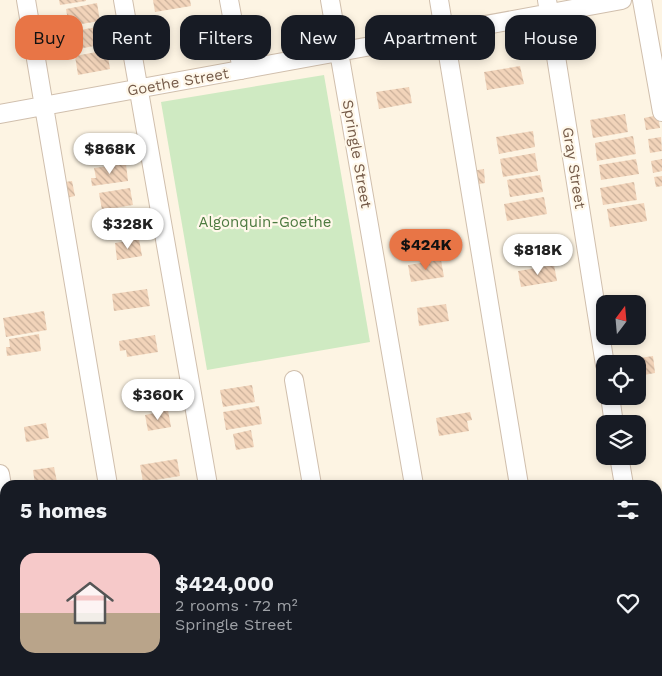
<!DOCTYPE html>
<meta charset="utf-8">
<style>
body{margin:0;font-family:"Work Sans",sans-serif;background:#242831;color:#f1f3f6;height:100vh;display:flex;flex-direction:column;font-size:19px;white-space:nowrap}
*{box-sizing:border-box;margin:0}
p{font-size:16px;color:#9ea1a6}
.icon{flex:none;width:28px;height:28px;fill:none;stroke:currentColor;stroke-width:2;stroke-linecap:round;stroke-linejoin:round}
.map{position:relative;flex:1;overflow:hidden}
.drawer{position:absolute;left:0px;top:480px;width:662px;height:196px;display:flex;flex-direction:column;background:#171b24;border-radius:15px 15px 0 0;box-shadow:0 2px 8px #0003}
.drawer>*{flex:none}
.banner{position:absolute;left:15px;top:15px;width:632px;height:45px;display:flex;gap:10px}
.needle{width:32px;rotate:16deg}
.controls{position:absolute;left:596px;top:295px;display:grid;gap:10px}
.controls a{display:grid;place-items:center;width:50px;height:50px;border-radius:10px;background:#171b24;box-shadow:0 2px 8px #0003;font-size:25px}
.price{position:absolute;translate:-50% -42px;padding:0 11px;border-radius:18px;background:#fff;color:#222;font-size:16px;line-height:32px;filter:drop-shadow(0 1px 2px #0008)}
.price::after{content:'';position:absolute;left:50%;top:30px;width:15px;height:11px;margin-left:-8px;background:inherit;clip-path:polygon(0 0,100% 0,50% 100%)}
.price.active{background:#e87546;color:#111}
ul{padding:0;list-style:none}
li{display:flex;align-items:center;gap:15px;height:125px;padding:0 20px}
li span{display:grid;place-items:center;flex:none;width:140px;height:100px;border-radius:15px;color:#555}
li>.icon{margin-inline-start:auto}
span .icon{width:60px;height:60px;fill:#fffc;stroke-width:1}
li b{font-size:21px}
h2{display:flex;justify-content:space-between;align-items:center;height:60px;padding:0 20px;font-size:21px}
.chip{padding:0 18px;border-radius:15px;background:#171b24;box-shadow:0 2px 8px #0003;font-size:18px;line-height:45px}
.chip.active{background:#e87546;color:#111}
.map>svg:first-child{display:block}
.green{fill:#cfeac2}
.building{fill:url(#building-back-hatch)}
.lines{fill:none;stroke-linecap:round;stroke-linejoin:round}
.minor-casing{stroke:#d0bfad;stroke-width:20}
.minor{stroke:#fff;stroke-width:18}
.labels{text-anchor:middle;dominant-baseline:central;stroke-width:4.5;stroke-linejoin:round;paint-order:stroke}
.street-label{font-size:15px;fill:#755b49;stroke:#fff8ea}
.park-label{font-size:15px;fill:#4e7b41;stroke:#fff8ea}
</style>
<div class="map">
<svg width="662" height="676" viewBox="0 0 662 676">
<defs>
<pattern id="building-back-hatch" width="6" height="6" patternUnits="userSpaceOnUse" patternTransform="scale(1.25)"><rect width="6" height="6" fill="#f2d4ba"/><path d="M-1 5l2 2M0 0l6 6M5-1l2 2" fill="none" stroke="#c9af99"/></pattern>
</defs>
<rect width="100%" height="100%" fill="#fdf4e3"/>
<path class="green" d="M324,75L370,342L207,370L161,102Z"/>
<path class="building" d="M59,0H86V1L60,5Z
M153,0H190L191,6L155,12Z
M97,3L100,21L69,26L66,9Z
M103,26L106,44L66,51L63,33Z
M107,50L110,69L78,75L75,56Z
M520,66L524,84L487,90L484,72Z
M409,87L412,103L379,109L376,92Z
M625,114L628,132L593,138L590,120Z
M658,115L660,128L646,130L644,118Z
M533,131L535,147L499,154L496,137Z
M633,136L636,154L597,161L595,143Z
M661,137L662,151L650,153L648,139Z
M123,140L126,157L93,162L90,146Z
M535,153L538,171L503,177L500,159Z
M636,159L639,174L601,180L599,165Z
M662,159V171L653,173L651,161Z
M126,164L128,181L92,186L91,178H96L94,168Z
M484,169L485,183L473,185L471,171Z
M540,175L543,192L510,197L507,180Z
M662,176V186L656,187L654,177Z
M72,181L75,196L62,199L59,183Z
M634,182L637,200L603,205L600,188Z
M130,188L133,205L102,210L99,193Z
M544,197L547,214L507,221L504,204Z
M644,203L647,221L610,227L607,209Z
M134,213L136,230L108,234L105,218Z
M139,239L142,256L117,260L115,243Z
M441,260L444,277L411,282L408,265Z
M554,265L557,281L521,287L518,271Z
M147,289L150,306L114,311L112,294Z
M446,304L449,321L419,326L417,308Z
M44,311L47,330L6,337L3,318Z
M39,334L41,351L7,356L6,347H10L9,339Z
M155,335L158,352L127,357L126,350L120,351L119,341Z
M653,356L655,373L638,376V364H633V359Z
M159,385L163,404L146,408L142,388Z
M252,385L255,402L223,407L220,390Z
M259,406L262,424L226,430L223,412Z
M168,410L171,427L148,431L145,415Z
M470,412L472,420L467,421L469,431L439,436L436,418Z
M46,423L49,438L26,442L24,427Z
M251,430L254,447L236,450L233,434Z
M177,459L180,476L143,482L140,465Z
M54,467L57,482L35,485L33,470Z"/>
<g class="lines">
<defs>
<path id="minor" d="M26,0L108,485
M123,0L208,485
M229,0L242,70
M330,0L414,485
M439,0L519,485
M547,0L605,365
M642,0L662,112
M0,114L622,0
M294,380L312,485
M610,396L614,424
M619,456L624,485
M0,474L5,504
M658,581L662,580
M33,671L34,676
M241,671L242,676
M345,671L346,676
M446,671L447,676
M550,671L551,676
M655,671L656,676
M136,676L162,671"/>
</defs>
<use href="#minor" class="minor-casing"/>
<use href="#minor" class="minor"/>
</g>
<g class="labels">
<g class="street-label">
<text transform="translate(178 82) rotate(-10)">Goethe Street</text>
<text transform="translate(357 154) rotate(80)">Springle Street</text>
<text transform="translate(574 168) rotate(81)">Gray Street</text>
</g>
<g class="park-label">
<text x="265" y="222">Algonquin-Goethe</text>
</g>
</g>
</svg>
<div class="controls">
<a><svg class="needle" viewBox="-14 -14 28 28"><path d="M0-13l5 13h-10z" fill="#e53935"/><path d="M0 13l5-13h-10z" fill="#9ea1a6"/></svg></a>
<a><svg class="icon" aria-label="locate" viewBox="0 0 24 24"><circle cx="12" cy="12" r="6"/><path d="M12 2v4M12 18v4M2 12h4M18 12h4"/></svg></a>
<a><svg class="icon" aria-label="layers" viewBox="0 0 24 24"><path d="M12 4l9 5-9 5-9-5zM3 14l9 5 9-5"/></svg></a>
</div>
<b class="price" style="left:110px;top:175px">$868K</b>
<b class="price" style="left:128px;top:250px">$328K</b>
<b class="price active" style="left:426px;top:271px">$424K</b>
<b class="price" style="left:538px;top:276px">$818K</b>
<b class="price" style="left:158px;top:421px">$360K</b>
<div class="banner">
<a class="chip active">Buy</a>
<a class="chip">Rent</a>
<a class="chip">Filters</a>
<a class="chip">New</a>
<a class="chip">Apartment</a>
<a class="chip">House</a>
</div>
<section class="drawer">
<h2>5 homes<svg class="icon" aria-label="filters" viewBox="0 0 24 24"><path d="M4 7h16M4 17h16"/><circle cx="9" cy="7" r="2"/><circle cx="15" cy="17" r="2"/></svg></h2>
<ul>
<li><span style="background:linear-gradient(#f6c9c9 60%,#b9a48a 0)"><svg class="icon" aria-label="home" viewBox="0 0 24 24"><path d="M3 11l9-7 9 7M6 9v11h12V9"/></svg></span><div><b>$424,000</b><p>2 rooms · 72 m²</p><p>Springle Street</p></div><svg class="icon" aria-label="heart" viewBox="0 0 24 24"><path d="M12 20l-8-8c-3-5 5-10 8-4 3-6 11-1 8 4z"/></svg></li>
</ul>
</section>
</div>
